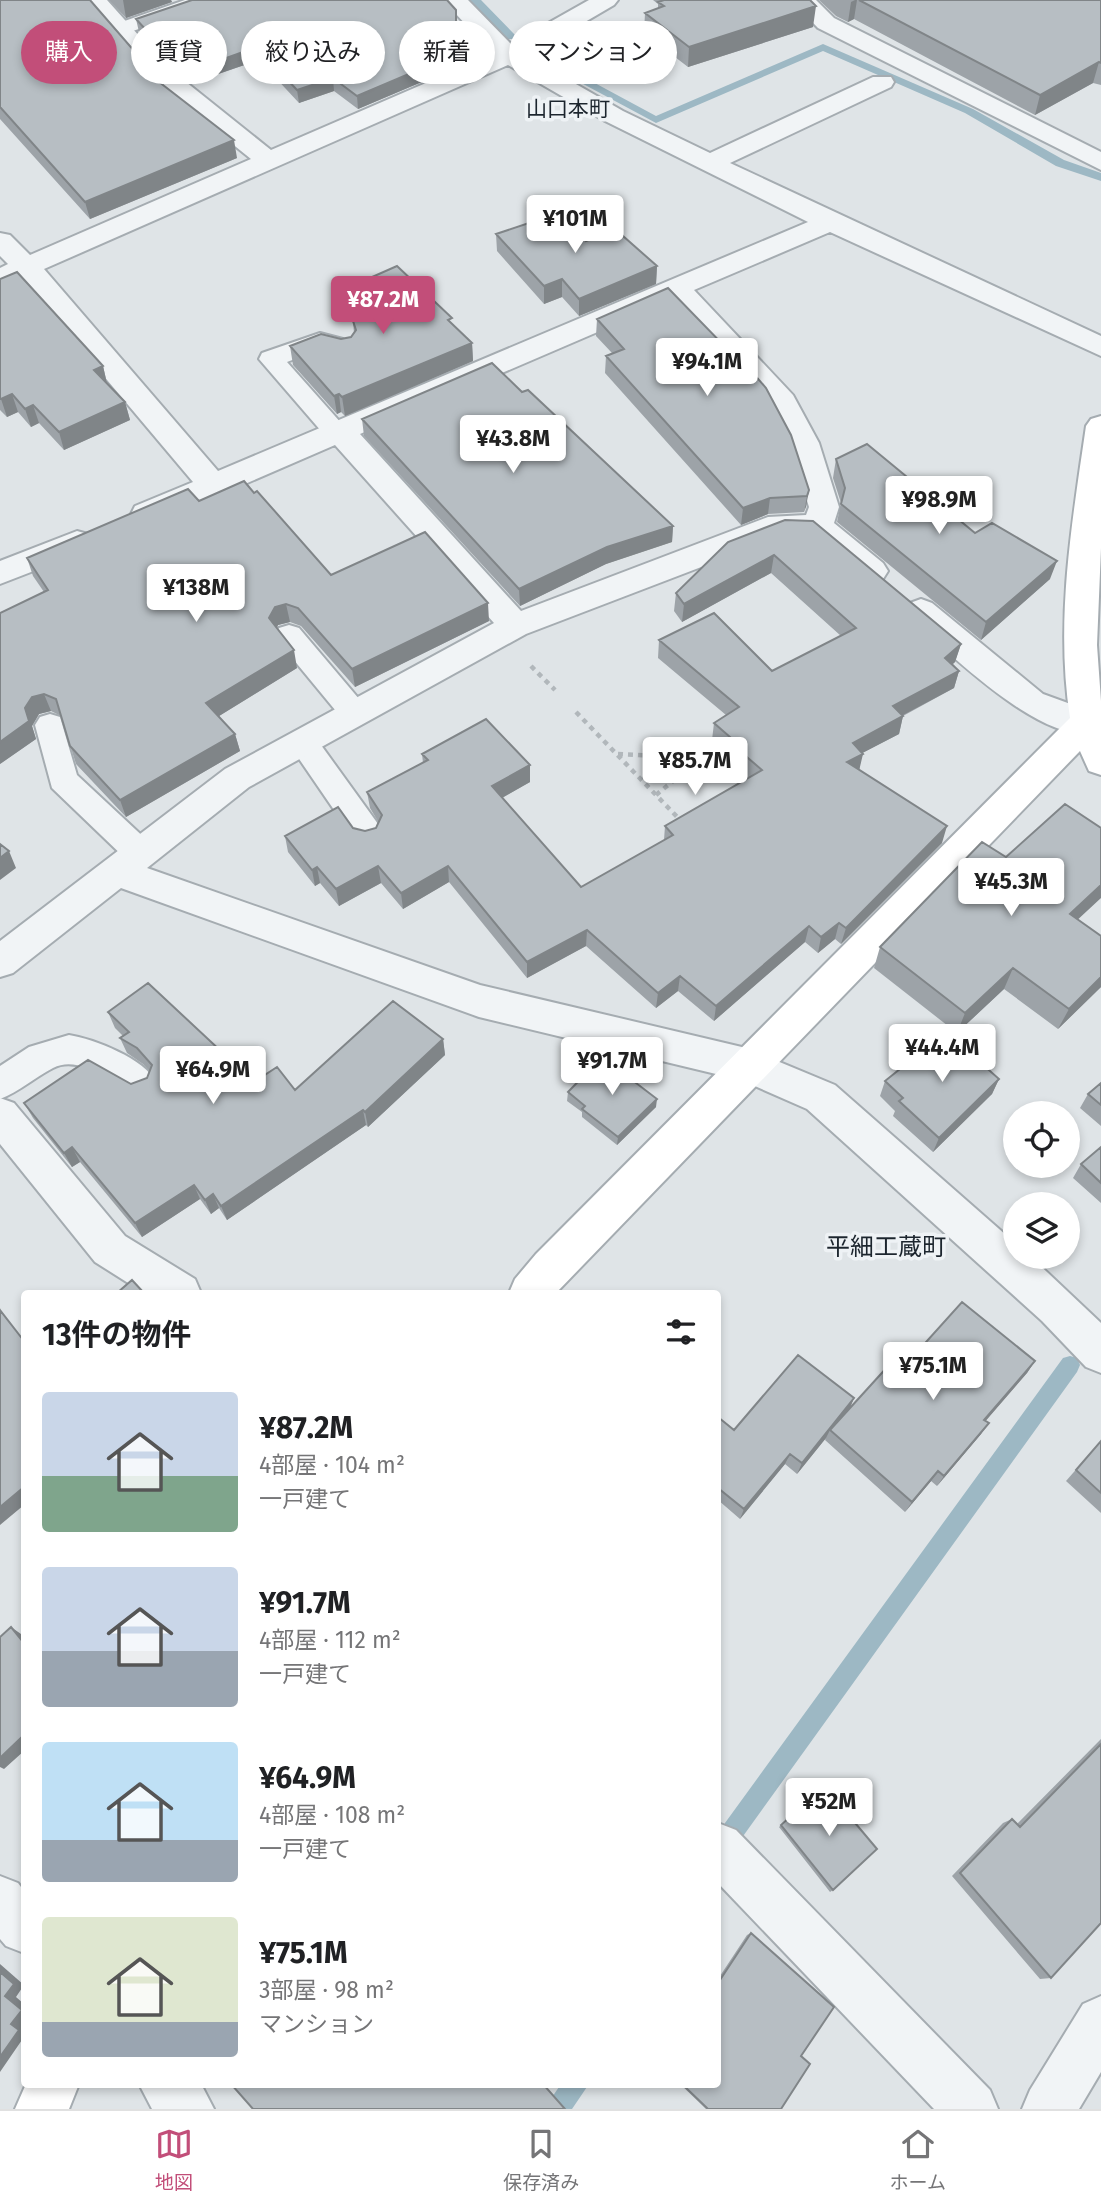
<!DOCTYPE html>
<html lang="ja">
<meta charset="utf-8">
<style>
body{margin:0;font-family:"Fira Sans","Noto Sans JP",sans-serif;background:#f2f2f2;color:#202124;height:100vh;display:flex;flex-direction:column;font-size:26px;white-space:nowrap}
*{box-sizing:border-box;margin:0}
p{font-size:23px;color:#757577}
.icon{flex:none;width:38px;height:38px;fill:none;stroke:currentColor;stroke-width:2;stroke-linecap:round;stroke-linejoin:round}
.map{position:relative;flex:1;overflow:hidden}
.sheet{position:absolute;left:21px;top:1290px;width:700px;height:798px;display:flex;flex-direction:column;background:#fff;border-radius:7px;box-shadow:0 4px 10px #0003}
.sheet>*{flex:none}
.banner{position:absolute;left:21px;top:21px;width:700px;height:63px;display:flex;gap:14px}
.controls{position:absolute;left:1003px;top:1101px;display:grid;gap:14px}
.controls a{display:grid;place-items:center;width:77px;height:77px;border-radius:50%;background:#fff;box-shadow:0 4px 10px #0003;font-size:35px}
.price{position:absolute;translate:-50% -60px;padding:0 16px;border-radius:7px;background:#fff;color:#222;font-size:23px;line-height:46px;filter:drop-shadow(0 2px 4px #0008)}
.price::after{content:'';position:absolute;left:50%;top:42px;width:21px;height:16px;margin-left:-10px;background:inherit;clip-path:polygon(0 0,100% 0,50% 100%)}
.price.active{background:#c24e79;color:#fff}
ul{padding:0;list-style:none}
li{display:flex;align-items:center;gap:21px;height:175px;padding:0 21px}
li span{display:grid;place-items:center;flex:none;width:196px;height:140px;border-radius:7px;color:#555}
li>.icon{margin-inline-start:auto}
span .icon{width:84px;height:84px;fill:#fffc;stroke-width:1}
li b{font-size:30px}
h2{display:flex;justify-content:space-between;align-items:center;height:84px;padding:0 21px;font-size:30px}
.chip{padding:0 24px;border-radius:32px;background:#fff;box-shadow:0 4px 10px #0003;font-size:24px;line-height:63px}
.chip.active{background:#c24e79;color:#fff}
.tabs{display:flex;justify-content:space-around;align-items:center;height:98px;border-top:2px solid #e0e0e0;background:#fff;font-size:19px;color:#757577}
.tabs a{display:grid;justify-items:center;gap:4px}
.tabs .active{color:#c24e79}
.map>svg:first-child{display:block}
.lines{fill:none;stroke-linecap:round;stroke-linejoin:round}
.stream{fill:#9db8c4;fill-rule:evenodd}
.lane-casing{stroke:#a5acb1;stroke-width:4}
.street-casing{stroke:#a5acb1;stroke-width:4}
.secondary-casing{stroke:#a5acb1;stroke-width:4}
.path{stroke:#b1b7bb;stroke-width:4.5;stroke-dasharray:5 5;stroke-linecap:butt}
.lane{fill:#f1f4f6;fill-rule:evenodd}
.street{fill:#f1f4f6;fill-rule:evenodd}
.secondary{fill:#fff;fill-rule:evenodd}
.wall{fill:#9da3a8}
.shaded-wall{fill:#808588}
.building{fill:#b7bec3;stroke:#808588;stroke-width:2}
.labels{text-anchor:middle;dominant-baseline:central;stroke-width:7;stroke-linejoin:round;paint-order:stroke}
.far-quarter-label{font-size:21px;fill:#1c252e;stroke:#eef2f5}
.quarter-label{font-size:24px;fill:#1c252e;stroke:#eef2f5}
</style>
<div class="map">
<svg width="1101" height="2109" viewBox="0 0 1101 2109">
<rect width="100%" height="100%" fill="#dfe4e7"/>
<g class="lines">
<path class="stream" d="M470,0H481L515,35V39H507Z
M823,44L973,109L1064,160L1101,173V181L1056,166L965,113L823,51L656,123L531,56L541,54L656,116Z
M1070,1356L1077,1358L1080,1365L1077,1372L741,1839L733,1842L725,1839L722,1831L725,1823L1063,1358Z
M561,2084H589L572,2109H544Z"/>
<defs>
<path id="lane" d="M185,0H215L212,4L127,33L120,35L110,29L113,25Z
M320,333L343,339L346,345L343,351L334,353L321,349L287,362L350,433L346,439L337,442L328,439L259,359L262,353Z
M289,625L299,628L365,706L370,714L365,722L355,725L345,722L279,642L275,635L279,628Z
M50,714L60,717L77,775L150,843L154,852L150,861L139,864L128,861L52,788L35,725L40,717Z
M303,731L313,734L378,824L382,833L378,842L367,845L356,842L293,750L288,742L293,734Z
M69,1035C94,1039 145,1059 156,1082L151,1092L139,1097C113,1087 82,1053 53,1068C35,1077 19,1092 0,1099V1066L29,1047Z"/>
<path id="street" d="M82,0H107L166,66L271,150L493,54L443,0H468L511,44L589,0H618L614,5L527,56L623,111L710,153L873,77H891L894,82L891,87L730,163L1101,336V356L830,232L694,290L793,395L819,443L839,507L834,523L883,563L888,571L883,579C848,589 837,545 810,537C802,534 790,536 782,536L526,634L249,787L147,868L480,985L746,1048L835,1085L1015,1243V1256H1030L1101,1323V1373L1086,1367L1042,1321L807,1109L741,1080L479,1017L121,888L13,973L0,977V941L225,769L494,623L335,445L157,522L146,525L135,522L131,514L135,506L193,482L22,279L0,286V268L8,264L0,256V233L10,235L30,255L251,159L148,76ZM508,65L605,121L808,222L218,471L44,269ZM672,300L766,400L789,443L809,507L806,515L768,517L521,611L360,434Z
M791,0H816L834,18L1101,152V170L818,28Z
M77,531L88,534L93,542L88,550L0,584V561Z
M921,599L932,603L1043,694L1098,714L1101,720L1098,732C1045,749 949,652 910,619L905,611L910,603Z
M0,1098L14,1103L125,1236L195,1279L201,1293H144L95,1262L0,1144Z
M718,1823L736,1830L990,2090L998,2109H934L718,1883Z
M0,1876L18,1883L24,1891V1953L6,1946L0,1939Z
M1101,1996V2072L1079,2109H1022L1030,2090L1083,2004Z
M139,2084H201L214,2109H152Z"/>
<path id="secondary" d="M1101,416V548L1097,645L1101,701V775L1089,771L1080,751L556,1293H509L515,1279L536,1254L1070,718C1055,621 1072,522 1086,426L1091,419Z
M26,2084H79L69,2109H15Z"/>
</defs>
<use href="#lane" class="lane-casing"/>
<use href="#street" class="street-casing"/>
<use href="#secondary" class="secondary-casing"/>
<path class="path" d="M531,666L555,690
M576,712L682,822
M618,754L719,759
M656,795L713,748"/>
<use href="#lane" class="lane"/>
<use href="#street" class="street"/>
<use href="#secondary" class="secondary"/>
</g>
<path class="wall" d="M0,0L163,85L237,158L90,219L0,119Z
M109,0H171L172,2L126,18Z
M653,0H810L813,27L688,67L644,33L645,13L658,8V4Z
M819,0H1101V85L1093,83L1035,115L854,19L848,22L836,16Z
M136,19L456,23V46L443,50L450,70L358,109L334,91L299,103L259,60L192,83L168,64L139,32Z
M496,234L586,241L657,266L656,284L579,316L562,297L544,304L497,251Z
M0,279L103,366L107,383L125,402L130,420L64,450L39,423L31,427L18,412L7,417L0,410Z
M347,288L452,324L472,343L473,361L345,416L341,412L337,414L293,365L290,346L351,337L354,333L353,321L360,317L349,306Z
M597,319L809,490L804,512L768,514L741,525L605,373L606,356L612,353L596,336Z
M522,392L673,526L672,542L606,564L520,606L364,436L362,419Z
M836,459L975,533L1050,579L981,640L837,522L841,503L833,478Z
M199,501L331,575L489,621L355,687L301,626L290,622L278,625L277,628L297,668L219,716L235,734L240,751L126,817L76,764L61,716L51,711L39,714L32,726L36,739L0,764L44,592L33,576L27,558Z
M785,520L961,644L955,662L953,664L959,671L954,688L903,716L899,734L862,753L859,770L942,843L841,944L835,939L818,953L805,942L714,1021L678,991L656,1008L586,946L527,978L449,882L403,909L381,883L339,906L320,883L315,886L288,852L285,836L353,828L365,831L376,828L379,823L370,808L367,792L423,763L422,754L530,782L502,798L581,887L664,840L665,826L749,778L724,757L725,751L712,740L714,723L726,715L658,658L659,640L772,671L841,636L771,573L682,622L674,611L676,593Z
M1078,919L1101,987L1058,1029L1004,989L957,1033L874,968L880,947Z
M108,1012L254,1082L295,1090L443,1039L445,1055L368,1127L366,1125L227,1220L219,1208L211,1214L200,1199L142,1237L80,1162L72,1167L33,1118L24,1103L131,1084L147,1078L150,1071L143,1064L127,1053L120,1038L123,1036L115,1028Z
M999,1079L992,1094L933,1152L893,1116L895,1111L880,1096L885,1081Z
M1101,1083V1126L1080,1108L1088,1094Z
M568,1092L656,1107L617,1145L582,1117V1112L567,1101Z
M1101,1147V1203L1073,1178L1081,1164Z
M909,1361H1035L1027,1373L985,1421L981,1434L937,1486L931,1481L905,1512L825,1440L826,1438L797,1474L785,1464L740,1519L718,1500V1417L734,1430L854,1398L850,1408Z
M1101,1441V1513L1066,1481Z
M1101,1739V1923L1051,1978L1040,1979L952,1876L1003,1823L1012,1819L1017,1824Z
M824,1786L833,1890L830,1892L779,1827Z
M751,1933L801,2056L781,2109H706L680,2084H718V1979L747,1935Z"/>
<path class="shaded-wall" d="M123,0H171L172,2L126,18Z
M855,0H857L854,19L848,22L851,2Z
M816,6L813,27L688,67L689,47Z
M456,10V46L435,53V40Z
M257,47L259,60L192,83L190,71Z
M449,57L450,70L358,109L357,96Z
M1099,62L1093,83L1035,115L1040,95Z
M161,75L165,93L154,78Z
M333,78L334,91L299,103L297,90Z
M234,140L237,158L90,219L85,202Z
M657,266L656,284L579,316V299Z
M562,279V297L544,304V286Z
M472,343L473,361L345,416L342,397Z
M103,366L107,384L94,370Z
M12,394L18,412L7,417L1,399Z
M339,394L341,412L337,414L334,396Z
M125,402L130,420L64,450L59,432Z
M33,405L39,423L31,427L25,409Z
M809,490L806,507L804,512L807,496Z
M770,498L768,514L741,525L743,508Z
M673,526L672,542L606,564L520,606L519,589L607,547Z
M774,555L771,573L682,622L684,604Z
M1057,561L1050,579L981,640L986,622Z
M488,603L489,621L355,687L352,669Z
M286,604L290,622L278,625L273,636L269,618L275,607Z
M961,644L955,662L940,675L945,658Z
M294,650L297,668L211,721L206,703Z
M959,671L954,688L888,723L893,706Z
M44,694L51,711L39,714L32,726L36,739L0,764V742L25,708L32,697Z
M903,716L899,734L849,760L853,743Z
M235,734L240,751L126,817L120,800Z
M863,754L859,771L847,762Z
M530,765V782L493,803L492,786Z
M947,826L942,843L841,944L846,928Z
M9,851L16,868L0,880V858Z
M378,866L381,883L339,906L336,889Z
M448,866L449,882L403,909L401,893Z
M317,867L320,883L315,886L312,870Z
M1101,885V898L1060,936L1070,914Z
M839,923L835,939L818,953L821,937Z
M809,926L805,942L714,1021L716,1006Z
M587,930L586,946L527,978V962Z
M1013,968L1004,989L957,1033L965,1013Z
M680,976L678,991L656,1008L658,993Z
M1101,977V987L1058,1029L1069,1009Z
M443,1039L445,1055L368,1127L365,1112Z
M999,1079L992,1094L933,1152L939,1138Z
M657,1099L656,1107L617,1145L618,1137Z
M363,1110L366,1125L227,1220L221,1206Z
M72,1147L80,1162L72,1167L64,1153Z
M194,1185L200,1199L142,1237L135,1223Z
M213,1194L219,1208L211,1214L205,1200Z
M1035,1361L1027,1373L977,1431L984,1420Z
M854,1398L849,1410L830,1430L826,1438L797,1474L802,1463Z
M989,1423L981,1434L937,1486L944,1476Z
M790,1454L785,1464L740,1519L744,1509Z
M938,1471L931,1481L905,1512L912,1502Z
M24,1487V1505L0,1525V1507Z
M11,1627L21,1634L24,1638V1643Z
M24,1735V1751L4,1769L0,1767V1758Z
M0,1964L24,1985L16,1997L24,2004V2020L22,2024L24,2027V2037L0,2072V2057L11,2024L0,1972Z"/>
<path class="building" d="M0,0H90L142,60L161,75L154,78L234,140L85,202L0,107Z
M192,0H447L456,10V34L435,40L449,57L357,96L333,78L297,90L257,47L190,71L165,51L136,19Z
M664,0H810L816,6L689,47L645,13L664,6L658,2Z
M859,0H1101V63L1099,62L1040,95Z
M559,213L586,241L615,229L657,266L579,299L562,279L544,286L496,234Z
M397,266L452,318L448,320L472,343L342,397L339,394L334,396L290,346L321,334L341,339L351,337L356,330L353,321L372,312L347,288Z
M17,272L103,366L94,370L125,402L59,432L33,405L25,409L12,394L1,399H0V279Z
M668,288L732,354L736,353L766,388L791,435L809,490L807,496L770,498L743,508L606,356L624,349L597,319Z
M492,363L522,392L528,390L673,526L607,547L519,589L362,419Z
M867,444L975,533L992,523L1057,561L986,622L841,504L845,488L836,459Z
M244,481L254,493L257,491L331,575L425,532L488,603L352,669L298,608L286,604L275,607L269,618L294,650L206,703L235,734L120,800L70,746L56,699L44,694L32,697L25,708L29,721L0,742V613L48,590L27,558L188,489L199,501Z
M785,520L813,521L961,644L945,658L959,671L893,706L903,716L853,743L863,754L847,762L947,826L846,928L839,923L821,937L809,926L716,1006L680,976L658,993L587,930L527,962L448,866L401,893L378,866L336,889L317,867L312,870L285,836L338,807L353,828L365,831L376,828L382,815L367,792L428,760L422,754L486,719L530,765L492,786L581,887L673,835L665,826L762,770L727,740L730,737L714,723L739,707L659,640L714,613L772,671L856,628L774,555L684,604L676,593L728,542Z
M1065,804L1101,828V885L1070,914L1101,936V977L1069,1009L1013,968L965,1013L880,947L982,842L1006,857Z
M0,844L9,851L0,858Z
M148,983L254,1082L277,1067L295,1090L393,1001L443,1039L365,1112L363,1110L221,1206L213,1194L205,1200L194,1185L135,1223L72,1147L64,1153L24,1103L88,1060L131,1084L147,1078L152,1065L137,1048L120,1038L129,1032L108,1012Z
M946,1032L999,1079L939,1138L899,1101L903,1098L885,1081Z
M602,1057L657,1099L618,1137L582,1109L585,1106L568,1092Z
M1101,1083V1105L1088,1094Z
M1101,1147V1183L1081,1164Z
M132,1280L144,1293H117Z
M962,1302L1035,1361L984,1420L989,1423L944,1476L938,1471L912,1502L830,1430L900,1353L909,1361Z
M0,1310L24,1341V1487L0,1507Z
M798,1355L854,1398L802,1463L790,1454L744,1509L718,1488V1417L734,1430Z
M1101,1441V1493L1076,1470Z
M11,1627L24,1643V1735L0,1758V1637Z
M1101,1744V1923L1051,1978L960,1873L1012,1819L1020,1827Z
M824,1786L877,1849L833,1890L781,1825Z
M751,1933L834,2007L801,2056L810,2064L781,2109H708L682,2084H718V1983Z
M0,1972L14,1984L5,1996L22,2010L11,2024L19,2030L0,2057Z
M231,2084H543L565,2109H253Z"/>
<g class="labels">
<g class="far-quarter-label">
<text x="568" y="109">山口本町</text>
</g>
<g class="quarter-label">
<text x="886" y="1247">平細工蔵町</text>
</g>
</g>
</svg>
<div class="controls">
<a><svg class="icon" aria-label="locate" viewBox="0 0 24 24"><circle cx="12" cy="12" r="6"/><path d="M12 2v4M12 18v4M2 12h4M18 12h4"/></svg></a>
<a><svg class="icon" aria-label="layers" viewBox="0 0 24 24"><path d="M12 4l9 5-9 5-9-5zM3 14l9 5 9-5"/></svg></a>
</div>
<b class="price" style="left:575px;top:255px">¥101M</b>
<b class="price active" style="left:383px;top:336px">¥87.2M</b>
<b class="price" style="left:707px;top:398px">¥94.1M</b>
<b class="price" style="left:513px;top:475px">¥43.8M</b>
<b class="price" style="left:939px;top:536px">¥98.9M</b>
<b class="price" style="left:196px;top:624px">¥138M</b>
<b class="price" style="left:695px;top:797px">¥85.7M</b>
<b class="price" style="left:1011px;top:918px">¥45.3M</b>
<b class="price" style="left:942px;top:1084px">¥44.4M</b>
<b class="price" style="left:612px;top:1097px">¥91.7M</b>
<b class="price" style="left:213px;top:1106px">¥64.9M</b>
<b class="price" style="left:933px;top:1402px">¥75.1M</b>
<b class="price" style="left:829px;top:1838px">¥52M</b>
<div class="banner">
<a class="chip active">購入</a>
<a class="chip">賃貸</a>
<a class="chip">絞り込み</a>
<a class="chip">新着</a>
<a class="chip">マンション</a>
</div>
<section class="sheet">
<h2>13件の物件<svg class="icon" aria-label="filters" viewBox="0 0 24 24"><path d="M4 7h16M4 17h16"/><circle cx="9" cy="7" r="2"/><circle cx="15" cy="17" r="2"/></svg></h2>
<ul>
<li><span style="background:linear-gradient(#c9d6e8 60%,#7fa58c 0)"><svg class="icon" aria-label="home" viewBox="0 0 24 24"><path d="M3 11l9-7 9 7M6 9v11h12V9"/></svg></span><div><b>¥87.2M</b><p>4部屋 · 104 m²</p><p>一戸建て</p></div></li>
<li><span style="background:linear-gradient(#c9d6e8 60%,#9aa5b1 0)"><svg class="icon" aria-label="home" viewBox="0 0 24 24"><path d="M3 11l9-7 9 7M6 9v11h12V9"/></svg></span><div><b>¥91.7M</b><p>4部屋 · 112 m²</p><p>一戸建て</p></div></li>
<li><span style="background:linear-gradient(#bfe0f5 70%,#9aa5b1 0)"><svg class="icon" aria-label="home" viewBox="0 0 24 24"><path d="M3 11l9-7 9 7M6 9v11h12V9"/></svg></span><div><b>¥64.9M</b><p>4部屋 · 108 m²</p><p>一戸建て</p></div></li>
<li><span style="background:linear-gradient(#dfe7d0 75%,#9aa5b1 0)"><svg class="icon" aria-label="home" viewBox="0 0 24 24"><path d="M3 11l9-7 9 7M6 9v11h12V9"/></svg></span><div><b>¥75.1M</b><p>3部屋 · 98 m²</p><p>マンション</p></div></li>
</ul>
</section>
</div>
<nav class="tabs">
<a class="active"><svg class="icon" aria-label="map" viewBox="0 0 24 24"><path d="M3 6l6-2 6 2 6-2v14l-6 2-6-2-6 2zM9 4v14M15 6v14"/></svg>地図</a>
<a><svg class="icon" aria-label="saved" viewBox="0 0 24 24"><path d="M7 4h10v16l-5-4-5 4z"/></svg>保存済み</a>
<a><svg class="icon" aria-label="home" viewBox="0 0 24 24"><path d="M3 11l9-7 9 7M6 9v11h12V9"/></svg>ホーム</a>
</nav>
